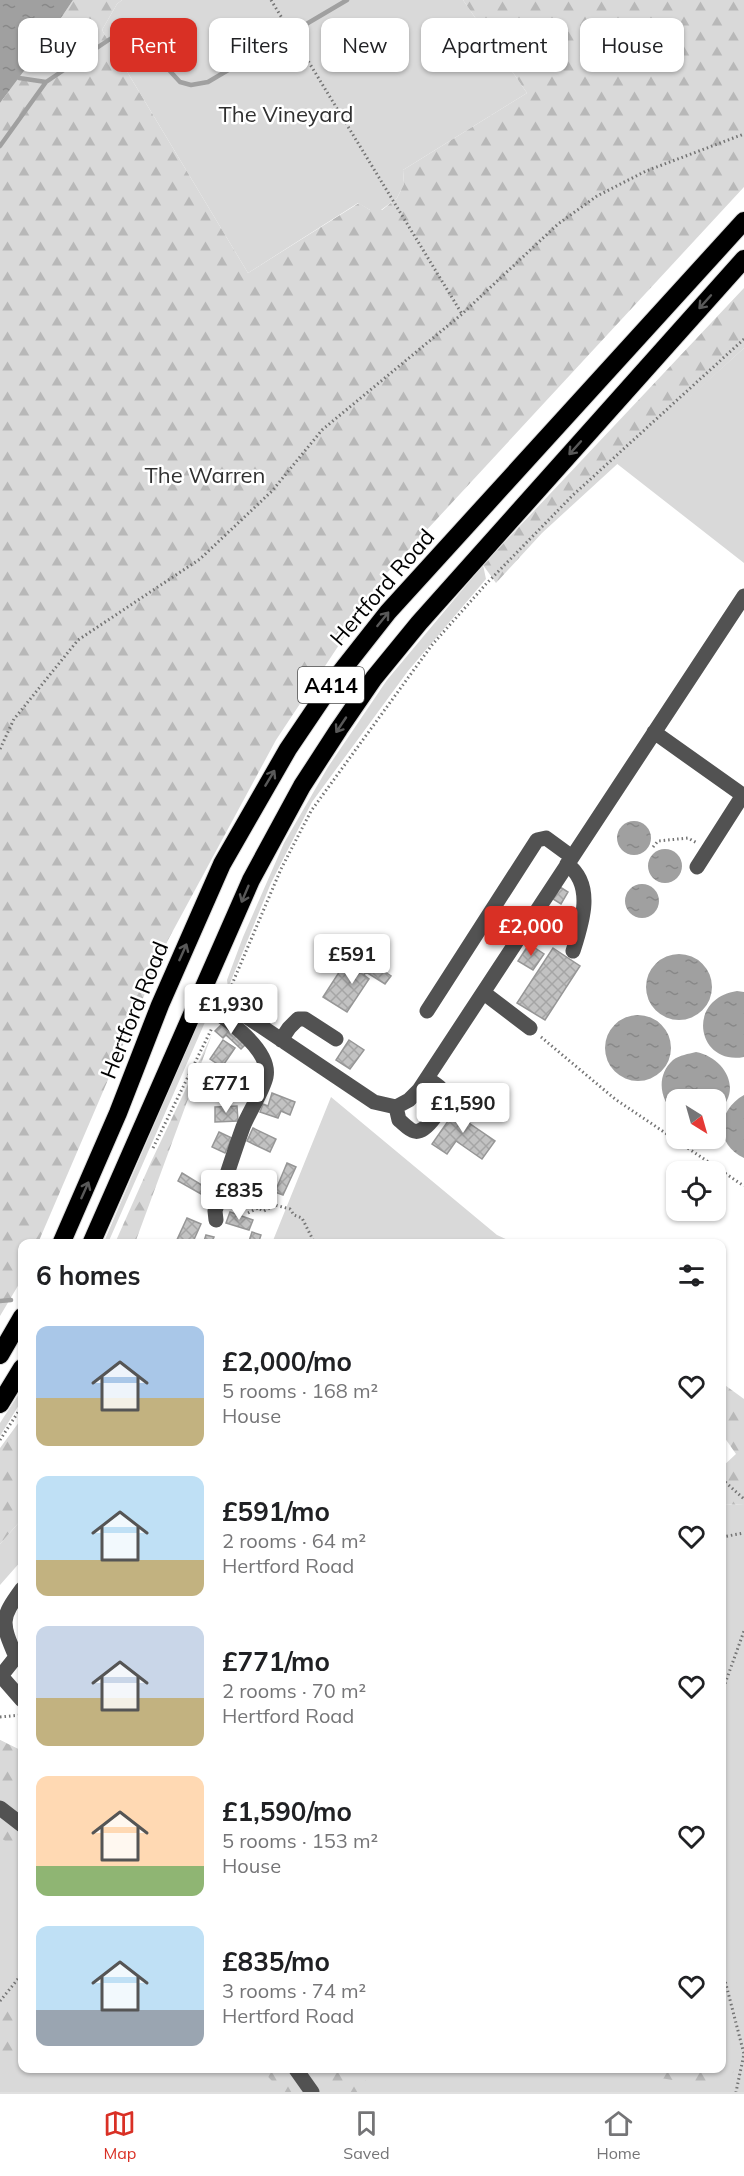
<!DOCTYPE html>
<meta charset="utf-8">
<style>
body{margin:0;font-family:Mulish,sans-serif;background:#f2f2f2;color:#202124;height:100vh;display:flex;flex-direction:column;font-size:22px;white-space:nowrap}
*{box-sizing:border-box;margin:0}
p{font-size:20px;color:#757577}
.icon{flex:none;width:33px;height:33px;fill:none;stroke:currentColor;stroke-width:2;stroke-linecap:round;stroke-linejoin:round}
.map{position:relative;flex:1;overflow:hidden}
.drawer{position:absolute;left:18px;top:1239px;width:708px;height:834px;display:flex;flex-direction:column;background:#fff;border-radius:12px;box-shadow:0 2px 4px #0004}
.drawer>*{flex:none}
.banner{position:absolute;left:18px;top:18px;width:708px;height:54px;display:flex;gap:12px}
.needle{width:39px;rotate:143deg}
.controls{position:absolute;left:666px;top:1089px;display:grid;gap:12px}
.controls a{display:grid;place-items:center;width:60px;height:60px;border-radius:12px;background:#fff;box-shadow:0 2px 4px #0004;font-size:30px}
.price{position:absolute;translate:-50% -51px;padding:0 14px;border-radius:6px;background:#fff;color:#222;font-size:20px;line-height:39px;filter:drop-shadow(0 2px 3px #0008)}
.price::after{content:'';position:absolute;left:50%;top:36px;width:18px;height:14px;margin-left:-9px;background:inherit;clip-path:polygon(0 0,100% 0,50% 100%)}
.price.selected{background:#d93025;color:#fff}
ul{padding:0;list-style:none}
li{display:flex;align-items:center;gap:18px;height:150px;padding:0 18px}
li span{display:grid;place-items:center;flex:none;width:168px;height:120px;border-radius:12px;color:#555}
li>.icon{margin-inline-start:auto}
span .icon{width:72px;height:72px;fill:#fffc;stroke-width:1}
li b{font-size:26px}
h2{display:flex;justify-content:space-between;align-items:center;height:72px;padding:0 18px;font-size:26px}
.pill{padding:0 21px;border-radius:12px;background:#fff;box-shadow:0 2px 4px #0004;font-size:21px;line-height:54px}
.pill.selected{background:#d93025;color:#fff}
.dock{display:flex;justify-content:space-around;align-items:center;height:84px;border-top:2px solid #e0e0e0;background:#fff;font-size:16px;color:#757577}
.dock a{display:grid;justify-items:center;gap:3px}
.dock .selected{color:#d93025}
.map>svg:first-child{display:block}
.green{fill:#d9d9d9}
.forest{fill:url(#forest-firs)}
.water{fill:url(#water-ripples)}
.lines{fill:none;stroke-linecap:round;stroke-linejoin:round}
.stream{stroke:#a0a0a0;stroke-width:4.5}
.building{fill:url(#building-cross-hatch);stroke:#969696;stroke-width:1.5}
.highway-casing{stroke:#dbdbdb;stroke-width:20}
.path{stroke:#747474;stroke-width:3;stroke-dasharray:1.5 3;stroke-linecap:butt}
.minor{stroke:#525252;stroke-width:15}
.highway{stroke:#000;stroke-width:18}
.oneway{stroke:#595959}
.labels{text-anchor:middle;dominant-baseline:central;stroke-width:5;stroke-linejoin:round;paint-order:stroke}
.shield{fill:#fff;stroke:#4c4c4c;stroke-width:1.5}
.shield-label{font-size:21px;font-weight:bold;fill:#000}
.park-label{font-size:22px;fill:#303030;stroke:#fff}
.street-label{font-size:22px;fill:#000;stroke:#fff}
</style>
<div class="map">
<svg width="744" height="2092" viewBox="0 0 744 2092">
<defs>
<pattern id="forest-firs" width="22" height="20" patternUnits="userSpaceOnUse" patternTransform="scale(1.5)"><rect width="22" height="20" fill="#d9d9d9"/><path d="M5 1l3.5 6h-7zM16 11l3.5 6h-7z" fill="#b8b8b8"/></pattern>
<pattern id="water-ripples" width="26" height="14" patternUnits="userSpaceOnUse" patternTransform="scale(1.5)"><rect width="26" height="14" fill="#a0a0a0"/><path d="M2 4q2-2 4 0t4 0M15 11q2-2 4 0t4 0" fill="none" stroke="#888"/></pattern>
<pattern id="building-cross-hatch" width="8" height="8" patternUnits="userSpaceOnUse" patternTransform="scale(1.5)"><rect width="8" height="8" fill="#c2c2c2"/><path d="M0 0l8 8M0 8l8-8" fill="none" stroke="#a5a5a5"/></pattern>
</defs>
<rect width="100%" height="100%" fill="#fff"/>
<path class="green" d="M122,0H463L527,93L403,170L404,184L397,198L381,210H370L358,203L248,273L102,30L117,4Z
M744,348V563L616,463Z
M483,565L486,579L408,671L312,802L271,883L228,988L227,980L243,937L284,843L328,767L387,680Z
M209,1013L108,1243L103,1244L199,1020Z
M331,1097L497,1235L514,1243H272Z
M22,1389V1400L0,1436V1423Z
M722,1504L744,1505V2092H0V1740L22,1751V2068H722Z
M22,1519V1560L0,1585V1544Z"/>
<path class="forest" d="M73,0H122L117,4L102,30L248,273L359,203L370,210H382L397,198L404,184L403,170L527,93L463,0H744V187L386,574L276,740L168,940L38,1243L22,1244V1279L0,1316V103L39,51Z
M744,288V348L542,533L496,583L483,565Z
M212,1034L135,1243H115L151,1162Z
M722,1383L744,1399V1505L722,1504V1467L736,1454L722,1434Z
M22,1418V1519L0,1544V1448Z
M0,1740L22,1751V1811L0,1796Z
M0,1817L22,1835V1854L0,1837Z
M22,1987V2048L0,2071V2013Z
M722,2048L726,2050L736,2070L715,2087L642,2075L634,2069L722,2068Z
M261,2069H286L304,2092H282Z
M308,2069H355L376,2092H327Z"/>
<path class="water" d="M0,0H73L39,51L0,103Z
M617 838a17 17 0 1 1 34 0a17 17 0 1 1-34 0Z
M648 866a17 17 0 1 1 34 0a17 17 0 1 1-34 0Z
M625 901a17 17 0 1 1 34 0a17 17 0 1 1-34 0Z
M646 987a33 33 0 1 1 66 0a33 33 0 1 1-66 0Z
M737,991L744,992V1057C697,1066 685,999 737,991Z
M605 1048a33 33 0 1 1 66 0a33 33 0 1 1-66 0Z
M696,1052C726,1058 744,1092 716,1113V1100H676V1114C659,1101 656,1075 673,1060C680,1055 688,1054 696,1052Z
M744,1095V1158C714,1144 717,1110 744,1095Z"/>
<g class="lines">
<path class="stream" d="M19,78L46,82
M0,146L46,82L122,31L136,34L180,82L191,85L208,82L347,0
M0,1301L11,1300"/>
</g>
<path class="building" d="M560,887L568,892L561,904L553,899Z
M529,944L544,954L533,970L518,961Z
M553,948L580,966L545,1020L517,1003Z
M369,961L391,976L385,984L366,972L364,975L369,979L347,1012L323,997L345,963L360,973Z
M225,1021L247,1043L241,1049L226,1035L223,1038L215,1031Z
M223,1040L235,1048L222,1067L210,1059Z
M349,1040L364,1050L350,1069L336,1060Z
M240,1072L255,1077L249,1096L234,1092Z
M272,1093L295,1102L290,1115L281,1111L278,1118L260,1112L263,1104L268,1106Z
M462,1101L474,1109L466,1121L495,1141L482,1159L456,1141L447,1154L432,1144Z
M237,1106L238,1121L215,1122V1107Z
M253,1128L276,1139L270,1152L247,1141Z
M219,1132L232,1138L225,1153L212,1147Z
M287,1163L296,1167L283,1195L275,1192Z
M182,1173L205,1187L201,1194L178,1181Z
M243,1173L265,1193L255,1204L233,1184Z
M230,1212L253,1220L249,1230L226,1223Z
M187,1218L201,1224L192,1244H175Z
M252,1232L261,1235L258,1244H248Z
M206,1235L214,1237L211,1244H203Z"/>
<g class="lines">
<defs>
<path id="highway" d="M61,1244L118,1113L160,1005L222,864L288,749L336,678L388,612L744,221
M91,1244L251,880L302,786L339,729L374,678L419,623L744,259
M0,1355L22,1317
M0,1404L22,1368"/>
</defs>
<use href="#highway" class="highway-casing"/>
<path class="path" d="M271,0L462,314
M0,749L14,719L78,640L200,559L272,491L322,430L462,314L558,224L597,196L646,171L744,134
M653,847L658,841L688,838L697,843
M230,989L281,869L311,811L432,645L486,584L572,496L744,339
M541,1037L615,1099L744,1186
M153,1148L212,1028
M248,1213L258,1208L264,1211L275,1205L290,1209L294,1215L302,1218L315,1244
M0,1440L22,1406
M722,1479L744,1499
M722,1537L744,1533
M722,1692L744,1631
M0,1717L21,1715
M722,1969L744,2054L736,2092
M0,2001L22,1974"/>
<path class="minor" d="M654,732L744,796
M567,864C595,885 582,923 573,951
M697,867L743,795
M204,988L374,1102L396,1107L409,1100L419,1090L744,596
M484,993L530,1028
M198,1001C219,1013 272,1048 266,1077C263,1091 249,1112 243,1127C233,1155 224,1183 215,1211L216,1220
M427,1011L537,840L546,838L572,857
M281,1040L289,1028L298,1019H305L336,1039
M396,1107L399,1120C403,1123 409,1130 414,1131C426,1135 447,1103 444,1094C442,1087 432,1082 427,1078
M16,1657C1,1622 0,1619 22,1589
M1,1676L22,1700
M0,1677L16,1657L22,1652
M0,1808L22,1825
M295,2068L312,2092"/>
<use href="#highway" class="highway"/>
</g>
<defs><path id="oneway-shaft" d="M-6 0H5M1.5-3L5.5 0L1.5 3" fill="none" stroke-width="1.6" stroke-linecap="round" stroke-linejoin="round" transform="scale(1.5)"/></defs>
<g class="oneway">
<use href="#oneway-shaft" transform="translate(705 302) rotate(132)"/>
<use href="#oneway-shaft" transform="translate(575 448) rotate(132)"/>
<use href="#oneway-shaft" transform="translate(383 619) rotate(-51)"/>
<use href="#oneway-shaft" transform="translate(341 725) rotate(124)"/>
<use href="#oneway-shaft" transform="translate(270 778) rotate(-59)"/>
<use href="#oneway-shaft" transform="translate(245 894) rotate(113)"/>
<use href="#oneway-shaft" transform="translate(183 952) rotate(-66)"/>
<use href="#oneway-shaft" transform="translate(85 1190) rotate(-66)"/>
</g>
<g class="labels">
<rect class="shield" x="298" y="667" width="66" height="36" rx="4.5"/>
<g class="shield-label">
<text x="331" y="685">A414</text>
</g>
<g class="park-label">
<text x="286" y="114">The Vineyard</text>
<text x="205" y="475">The Warren</text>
</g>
<g class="street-label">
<text transform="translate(382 587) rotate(-49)">Hertford Road</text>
<text transform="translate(134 1010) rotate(-68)">Hertford Road</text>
</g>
</g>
</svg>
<div class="controls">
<a><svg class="needle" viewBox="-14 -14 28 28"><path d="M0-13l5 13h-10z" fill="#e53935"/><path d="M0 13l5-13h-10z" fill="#757577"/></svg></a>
<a><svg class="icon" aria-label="locate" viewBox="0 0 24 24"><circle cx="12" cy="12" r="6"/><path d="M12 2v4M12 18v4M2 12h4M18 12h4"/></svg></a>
</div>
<b class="price selected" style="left:531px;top:957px">£2,000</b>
<b class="price" style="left:352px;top:985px">£591</b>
<b class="price" style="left:231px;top:1035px">£1,930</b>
<b class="price" style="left:226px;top:1114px">£771</b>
<b class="price" style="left:463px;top:1134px">£1,590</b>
<b class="price" style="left:239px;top:1221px">£835</b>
<div class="banner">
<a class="pill">Buy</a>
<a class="pill selected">Rent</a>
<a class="pill">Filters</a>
<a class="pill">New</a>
<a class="pill">Apartment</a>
<a class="pill">House</a>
</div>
<section class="drawer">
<h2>6 homes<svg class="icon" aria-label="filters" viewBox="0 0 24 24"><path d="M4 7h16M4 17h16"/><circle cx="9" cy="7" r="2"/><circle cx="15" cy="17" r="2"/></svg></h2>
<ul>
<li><span style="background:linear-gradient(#a9c7e8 60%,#c2b280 0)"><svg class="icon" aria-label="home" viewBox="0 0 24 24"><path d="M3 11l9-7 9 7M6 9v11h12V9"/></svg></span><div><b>£2,000/mo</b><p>5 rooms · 168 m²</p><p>House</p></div><svg class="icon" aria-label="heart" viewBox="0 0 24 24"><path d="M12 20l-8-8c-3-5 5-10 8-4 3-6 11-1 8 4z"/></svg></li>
<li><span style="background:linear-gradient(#bfe0f5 70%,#c2b280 0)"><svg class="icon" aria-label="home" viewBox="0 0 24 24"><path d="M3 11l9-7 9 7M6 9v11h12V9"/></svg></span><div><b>£591/mo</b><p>2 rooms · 64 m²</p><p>Hertford Road</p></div><svg class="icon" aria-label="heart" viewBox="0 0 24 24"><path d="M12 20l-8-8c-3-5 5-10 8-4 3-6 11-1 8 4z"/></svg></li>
<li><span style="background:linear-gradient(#c9d6e8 60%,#c2b280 0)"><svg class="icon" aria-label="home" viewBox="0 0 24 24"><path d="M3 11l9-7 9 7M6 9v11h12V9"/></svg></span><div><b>£771/mo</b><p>2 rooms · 70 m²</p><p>Hertford Road</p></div><svg class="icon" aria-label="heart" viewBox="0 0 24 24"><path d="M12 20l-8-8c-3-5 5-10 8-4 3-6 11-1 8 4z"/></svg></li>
<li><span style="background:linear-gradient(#ffd9b3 75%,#8fb573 0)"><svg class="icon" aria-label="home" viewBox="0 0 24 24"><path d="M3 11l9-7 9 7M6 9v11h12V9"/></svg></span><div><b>£1,590/mo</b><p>5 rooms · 153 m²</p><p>House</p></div><svg class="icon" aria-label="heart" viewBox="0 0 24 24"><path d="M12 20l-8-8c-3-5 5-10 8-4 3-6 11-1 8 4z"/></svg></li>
<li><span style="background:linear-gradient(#bfe0f5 70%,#9aa5b1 0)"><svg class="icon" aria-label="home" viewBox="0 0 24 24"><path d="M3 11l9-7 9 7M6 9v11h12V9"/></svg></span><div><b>£835/mo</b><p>3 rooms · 74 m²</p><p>Hertford Road</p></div><svg class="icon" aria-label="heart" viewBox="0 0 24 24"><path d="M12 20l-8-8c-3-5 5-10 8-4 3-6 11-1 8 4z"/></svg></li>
</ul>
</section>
</div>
<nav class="dock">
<a class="selected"><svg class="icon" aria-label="map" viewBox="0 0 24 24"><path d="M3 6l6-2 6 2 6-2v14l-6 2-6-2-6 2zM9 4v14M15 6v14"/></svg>Map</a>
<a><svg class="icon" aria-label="saved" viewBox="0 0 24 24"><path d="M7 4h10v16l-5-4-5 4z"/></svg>Saved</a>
<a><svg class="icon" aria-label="home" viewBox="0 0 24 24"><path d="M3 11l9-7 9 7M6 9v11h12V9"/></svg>Home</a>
</nav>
